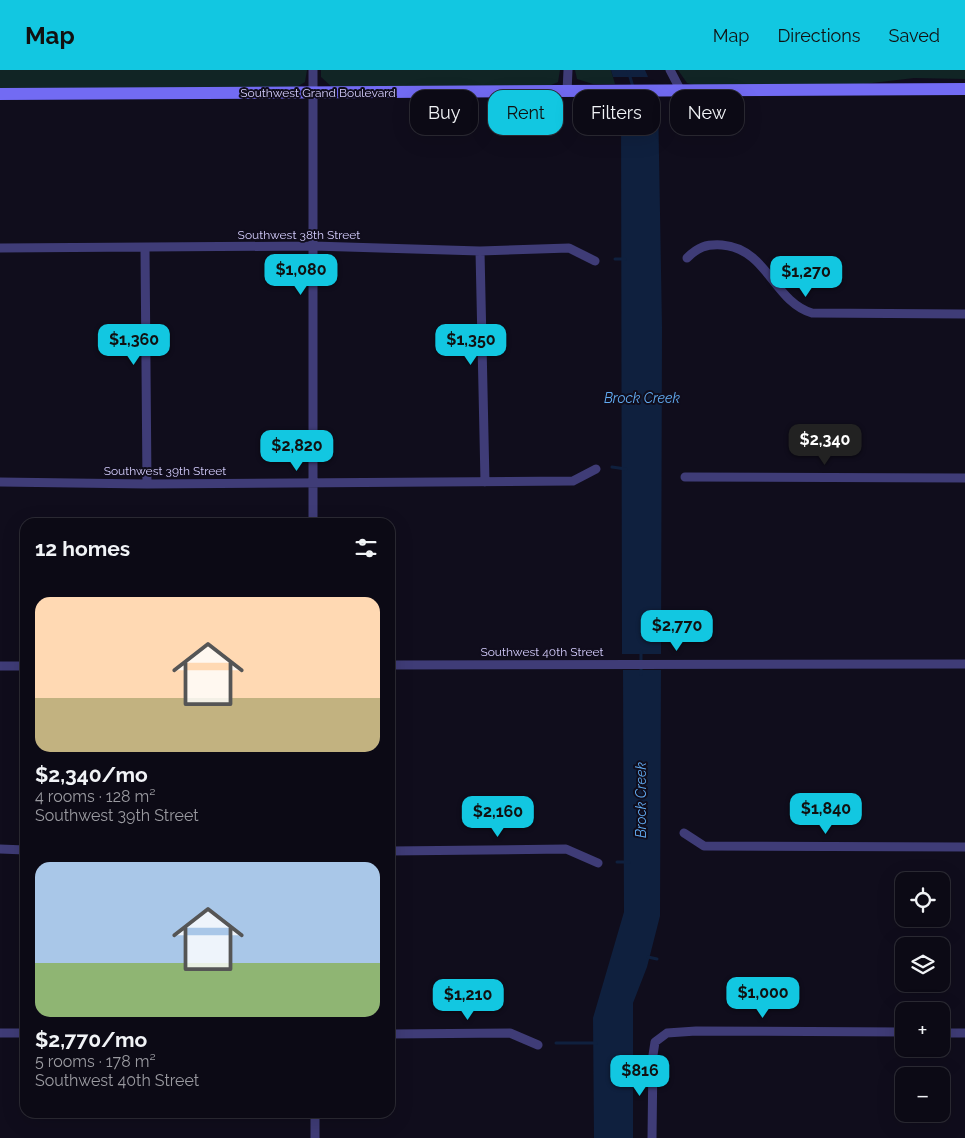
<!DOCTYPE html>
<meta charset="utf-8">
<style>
body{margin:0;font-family:Raleway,sans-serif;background:#15131e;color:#f1f3f6;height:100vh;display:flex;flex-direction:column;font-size:19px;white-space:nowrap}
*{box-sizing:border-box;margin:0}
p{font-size:16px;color:#9a9aa0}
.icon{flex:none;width:28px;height:28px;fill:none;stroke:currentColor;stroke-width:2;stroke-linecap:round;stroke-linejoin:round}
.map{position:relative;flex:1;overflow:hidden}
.drawer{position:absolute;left:20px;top:448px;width:375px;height:600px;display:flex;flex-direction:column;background:#0c0a15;border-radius:15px;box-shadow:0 5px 20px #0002,0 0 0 1px #2c2b34}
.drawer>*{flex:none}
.hud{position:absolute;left:410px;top:20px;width:475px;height:45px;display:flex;gap:10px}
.controls{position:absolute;left:895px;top:802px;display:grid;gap:10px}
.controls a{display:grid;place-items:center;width:55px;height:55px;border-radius:10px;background:#0c0a15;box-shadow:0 5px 20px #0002,0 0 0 1px #2c2b34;font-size:25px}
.price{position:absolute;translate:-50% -42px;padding:0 11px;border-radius:10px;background:#12c7e1;color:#111;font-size:16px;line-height:32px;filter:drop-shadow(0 1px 2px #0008)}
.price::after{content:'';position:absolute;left:50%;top:30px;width:15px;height:11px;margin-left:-8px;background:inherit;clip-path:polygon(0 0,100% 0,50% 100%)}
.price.selected{background:#222;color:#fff}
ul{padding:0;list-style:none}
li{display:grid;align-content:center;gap:10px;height:265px;padding:0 15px}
li span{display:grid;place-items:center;height:155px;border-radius:15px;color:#555}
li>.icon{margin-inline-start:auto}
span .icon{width:90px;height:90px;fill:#fffc;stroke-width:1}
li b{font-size:21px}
h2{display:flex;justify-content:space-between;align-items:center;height:60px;padding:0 15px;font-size:21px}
.tag{padding:0 18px;border-radius:15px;background:#0c0a15;box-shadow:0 5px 20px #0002,0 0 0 1px #2c2b34;font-size:18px;line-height:45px}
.tag.selected{background:#12c7e1;color:#111}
header{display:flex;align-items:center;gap:30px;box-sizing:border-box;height:70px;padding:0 25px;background:#12c7e1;color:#111}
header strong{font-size:24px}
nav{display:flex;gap:28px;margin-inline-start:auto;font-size:18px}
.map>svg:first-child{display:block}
.green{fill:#112525}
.water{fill:#0f203e}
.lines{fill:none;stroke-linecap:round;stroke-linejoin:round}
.stream{stroke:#0f203e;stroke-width:3}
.street{stroke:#3f3c77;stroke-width:9}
.secondary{stroke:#726bf3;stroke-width:12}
.labels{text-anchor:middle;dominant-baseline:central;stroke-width:4;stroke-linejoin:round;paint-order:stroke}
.street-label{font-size:12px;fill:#d3ccfb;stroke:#100d1c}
.water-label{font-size:14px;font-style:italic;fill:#62acf3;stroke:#100d1c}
</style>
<header>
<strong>Map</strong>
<nav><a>Map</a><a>Directions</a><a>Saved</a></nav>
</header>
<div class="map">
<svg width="965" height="1068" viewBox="0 0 965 1068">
<rect width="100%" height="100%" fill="#100d1c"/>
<path class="green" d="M0,0H307L305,12L295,18L0,20Z
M321,0H560L558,12L549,16L332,17L321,7Z
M575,0H611L615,14H593L577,9Z
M678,0H965V9L914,8L855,15H694L687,13Z"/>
<path class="water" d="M611,0H645L648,7H613Z
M621,28H658L662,257L661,584H622Z
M623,600H661L660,846L647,897L633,933V1068H594L593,948L624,842Z"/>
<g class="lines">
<path class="stream" d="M628,0L633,17
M615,189H625
M612,397L626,399
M641,580V604
M617,792H629
M648,887L657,889
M556,973H596
M630,996H645"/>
<path class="street" d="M670,0L681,21
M567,22L568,0
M0,178L313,176L480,181L569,178L595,191
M145,179L147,414
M480,181L485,412
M687,188C698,177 706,174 722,175C768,179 773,231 812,243L965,244
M685,407L965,408
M0,412L147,414L573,411L596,399
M313,452V0
M390,595L965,594
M0,596H25
M684,763L704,776L965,777
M0,779L25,780
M390,781L566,779L598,793
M0,963H25
M941,963H965
M390,964L510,963L538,975
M315,1042V1068
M652,1068L653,985L655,972L667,963L696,961L904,962"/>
<path class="secondary" d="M0,24L965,19"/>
</g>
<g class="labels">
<g class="street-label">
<text x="318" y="23">Southwest Grand Boulevard</text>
<text x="299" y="165">Southwest 38th Street</text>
<text x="165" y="401">Southwest 39th Street</text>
<text x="542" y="582">Southwest 40th Street</text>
</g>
<g class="water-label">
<text x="642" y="328">Brock Creek</text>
<text transform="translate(641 730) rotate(-90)">Brock Creek</text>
</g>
</g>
</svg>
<div class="controls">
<a><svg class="icon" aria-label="locate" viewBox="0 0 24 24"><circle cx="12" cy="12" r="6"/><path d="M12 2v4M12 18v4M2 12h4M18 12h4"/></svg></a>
<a><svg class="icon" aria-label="layers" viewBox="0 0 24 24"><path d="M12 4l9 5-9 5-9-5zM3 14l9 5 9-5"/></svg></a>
<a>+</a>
<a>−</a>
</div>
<b class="price" style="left:301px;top:226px">$1,080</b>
<b class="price" style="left:806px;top:228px">$1,270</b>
<b class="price" style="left:134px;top:296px">$1,360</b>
<b class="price" style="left:471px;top:296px">$1,350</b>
<b class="price selected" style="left:825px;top:396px">$2,340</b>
<b class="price" style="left:297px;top:402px">$2,820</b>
<b class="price" style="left:677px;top:582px">$2,770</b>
<b class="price" style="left:826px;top:765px">$1,840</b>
<b class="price" style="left:498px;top:768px">$2,160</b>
<b class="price" style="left:763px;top:949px">$1,000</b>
<b class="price" style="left:468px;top:951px">$1,210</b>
<b class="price" style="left:640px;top:1027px">$816</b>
<div class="hud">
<a class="tag">Buy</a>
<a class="tag selected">Rent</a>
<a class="tag">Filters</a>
<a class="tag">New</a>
</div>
<section class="drawer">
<h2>12 homes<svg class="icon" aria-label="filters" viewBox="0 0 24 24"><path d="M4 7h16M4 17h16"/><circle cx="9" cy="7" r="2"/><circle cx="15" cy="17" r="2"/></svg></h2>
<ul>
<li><span style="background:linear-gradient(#ffd9b3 65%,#c2b280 0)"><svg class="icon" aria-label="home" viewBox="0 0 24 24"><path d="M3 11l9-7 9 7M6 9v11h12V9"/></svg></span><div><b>$2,340/mo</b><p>4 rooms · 128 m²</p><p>Southwest 39th Street</p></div></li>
<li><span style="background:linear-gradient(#a9c7e8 65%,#8fb573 0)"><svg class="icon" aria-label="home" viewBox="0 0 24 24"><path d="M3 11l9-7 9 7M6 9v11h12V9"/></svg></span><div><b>$2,770/mo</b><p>5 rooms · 178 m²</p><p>Southwest 40th Street</p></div></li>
</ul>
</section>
</div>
